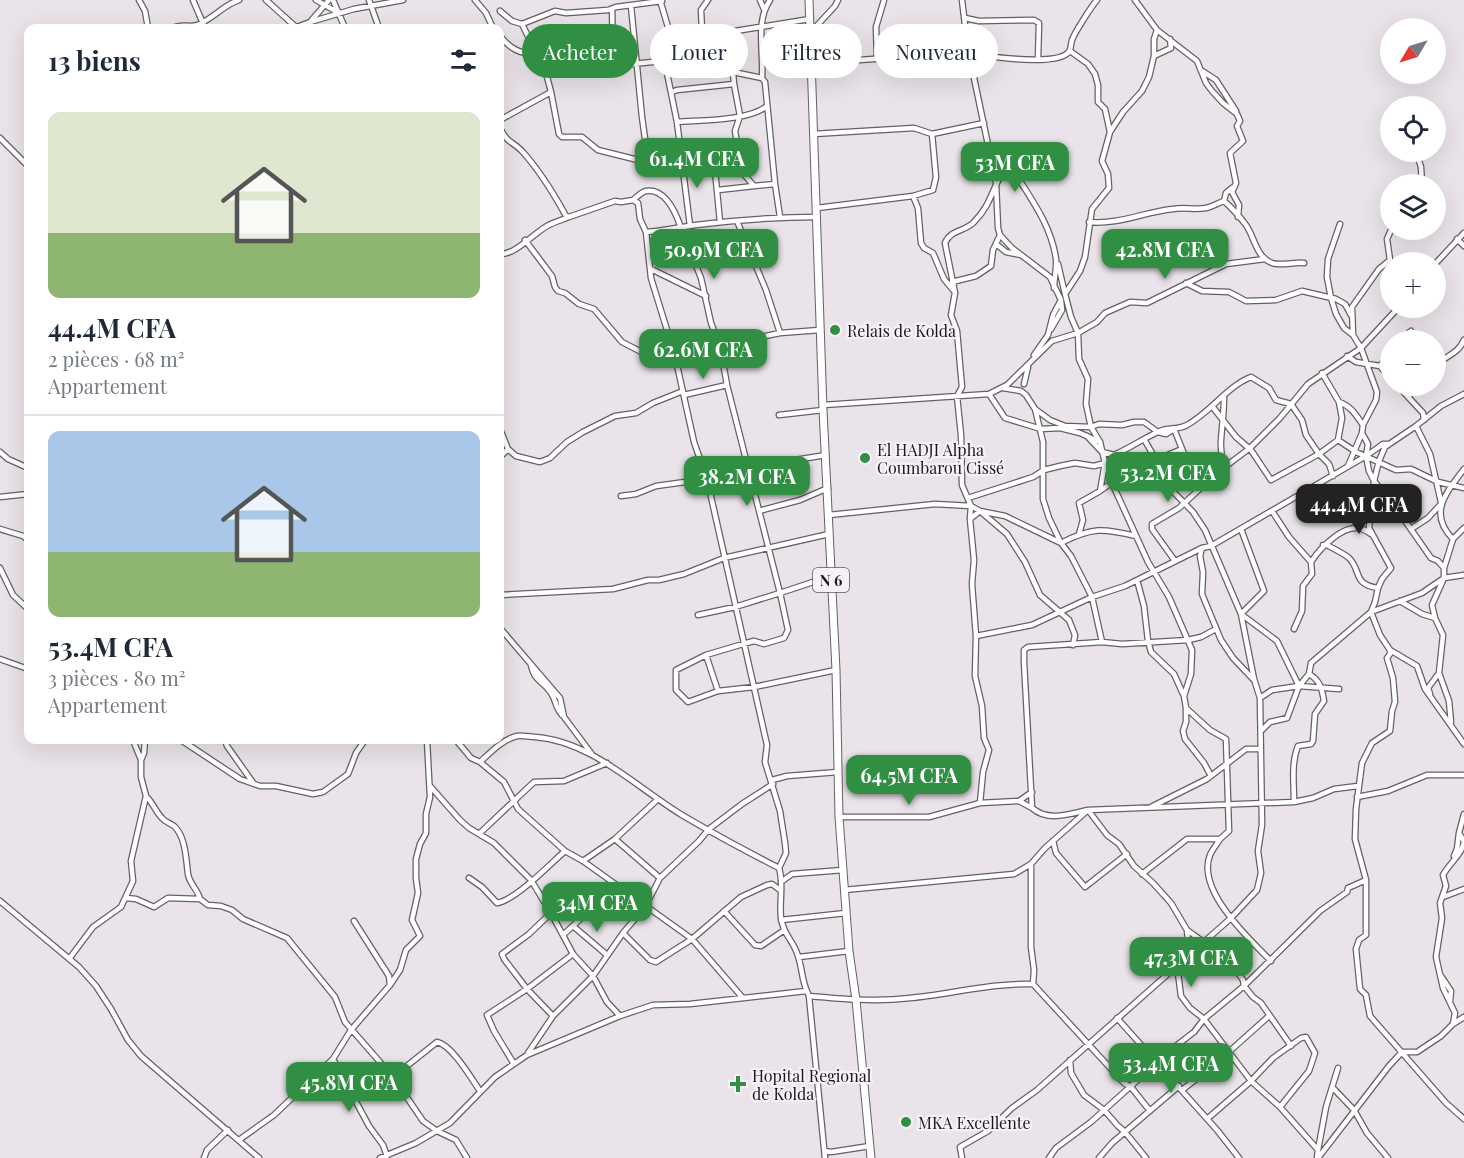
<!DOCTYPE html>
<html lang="fr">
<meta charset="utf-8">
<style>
body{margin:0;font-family:"Playfair Display",serif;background:#f6f6f7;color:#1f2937;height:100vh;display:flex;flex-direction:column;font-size:22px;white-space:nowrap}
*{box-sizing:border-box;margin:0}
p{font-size:20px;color:#747a83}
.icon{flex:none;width:33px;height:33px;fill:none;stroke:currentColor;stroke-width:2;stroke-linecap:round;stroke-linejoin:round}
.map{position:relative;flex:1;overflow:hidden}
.side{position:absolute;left:24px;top:24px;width:480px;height:720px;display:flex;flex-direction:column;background:#fff;border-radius:12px;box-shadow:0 6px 24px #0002}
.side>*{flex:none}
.hud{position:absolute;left:522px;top:24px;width:570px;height:54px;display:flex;gap:12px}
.needle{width:39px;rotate:232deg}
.tools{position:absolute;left:1380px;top:18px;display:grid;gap:12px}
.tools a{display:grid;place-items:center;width:66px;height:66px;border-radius:50%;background:#fff;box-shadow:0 6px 24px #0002;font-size:30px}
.price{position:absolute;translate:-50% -51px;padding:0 14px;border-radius:12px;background:#308f42;color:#fff;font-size:20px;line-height:39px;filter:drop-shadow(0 2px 3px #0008)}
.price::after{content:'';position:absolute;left:50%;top:36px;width:18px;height:14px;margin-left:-9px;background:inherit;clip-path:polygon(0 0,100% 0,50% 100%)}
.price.selected{background:#222;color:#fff}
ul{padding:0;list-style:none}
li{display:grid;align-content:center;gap:12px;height:318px;padding:0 24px}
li+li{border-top:2px solid #e0e1e3}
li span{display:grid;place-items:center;height:186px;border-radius:12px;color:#555}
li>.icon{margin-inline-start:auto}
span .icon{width:108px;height:108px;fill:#fffc;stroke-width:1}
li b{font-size:26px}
h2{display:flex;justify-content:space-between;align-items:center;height:72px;padding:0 24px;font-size:26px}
.chip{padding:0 21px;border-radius:27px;background:#fff;box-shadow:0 6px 24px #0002;font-size:21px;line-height:54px}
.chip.selected{background:#308f42;color:#fff}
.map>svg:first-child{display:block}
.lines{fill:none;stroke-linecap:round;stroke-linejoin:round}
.minor-casing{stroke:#656065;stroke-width:7}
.primary-casing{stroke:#656065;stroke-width:9}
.minor{stroke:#fff;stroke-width:4.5}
.primary{stroke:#fff;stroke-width:7}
.poi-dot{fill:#308f42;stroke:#f7f1f7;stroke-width:2}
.labels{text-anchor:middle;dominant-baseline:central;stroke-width:4.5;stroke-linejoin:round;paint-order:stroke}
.shield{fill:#f7f1f7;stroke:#5c595c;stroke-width:1.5}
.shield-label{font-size:15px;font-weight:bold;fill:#1a181a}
.poi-label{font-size:16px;fill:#1a181a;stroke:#f7f1f7;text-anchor:start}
</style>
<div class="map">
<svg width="1464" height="1158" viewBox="0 0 1464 1158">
<rect width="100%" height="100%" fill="#eae4ea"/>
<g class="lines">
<defs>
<path id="minor" d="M139,0L145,11L148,28
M193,0L205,28
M266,0L297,28
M316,0L337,12
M333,0L345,28
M369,0L379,28
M475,0L486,13L493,28
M660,0L668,27L670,49L667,73L677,122L690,226
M708,0L701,10L702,31L729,32L810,19
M760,0L764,9
M770,0C755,22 764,52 762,78L765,82L775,184
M962,0L968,50
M1135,0L1157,30L1197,61L1206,83L1212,91L1223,103L1237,114L1240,121L1237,126L1243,141L1230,153L1236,183L1232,192L1239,205L1238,217
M631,6L642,117L648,160
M612,9C613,28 610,50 623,65L701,57L702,31
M965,18L979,21L1034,20L1039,23L1038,59
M310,22L354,9L403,0
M522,24L555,11L566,13L608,10L616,7L662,1
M297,27L310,22L329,0
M173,28C182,23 189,28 197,25C213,19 223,5 239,0
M729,32L731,45L728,62L733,72L734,84
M811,32L835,6L838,0
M500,36C511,50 520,53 537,55
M1070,51L1088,64L1095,74L1098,85V102L1105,109L1110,132L1102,161L1108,174L1109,188L1092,209L1085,257L1080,271L1065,294L1071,317L1078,333L1079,359L1088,379L1086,404L1091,427L1100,442L1105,463L1112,483L1148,562L1169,597L1192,650L1191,674L1184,696
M969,54L996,183L998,228L1000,235L1012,248L1050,277L1061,300L1053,315L1048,335L1034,355
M1154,56V39L1157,30
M701,57L715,55L728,62
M877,59L876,27L884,0
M811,61L833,62L900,57L937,56L968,50L969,54C988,56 1062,68 1070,50C1071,47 1071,43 1072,40C1075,32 1091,7 1097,0
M1202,71L1216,80L1236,111
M733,72L762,78
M551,92L559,134L562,137H582L598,150L638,160L713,150L720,222
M672,92L677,90L734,84L740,116L735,131L742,172L754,186L775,184L780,217
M500,120L551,92L546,73L522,24L512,21L500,11
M677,122C702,120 748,121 767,106
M500,128C508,144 511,140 522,151C539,170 554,194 566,216L569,217L615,201L621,202L633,200L638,203L640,219L646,232L651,278L675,356L694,442L707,479L760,714L767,745L765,762L780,811L785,843L786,853L779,868
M1110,132L1123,112L1142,91L1149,77L1154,56L1171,48L1170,39
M813,134L914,128L932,134
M0,138L28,166
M713,150L738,148
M1416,152L1421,167L1422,184
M718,190L754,186
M913,196L918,208L921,243L924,248L933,253L944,279L954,291
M633,200C637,197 641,192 646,191C666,188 676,213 681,228
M1224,201C1232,208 1240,217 1246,225C1255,238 1256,257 1272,263C1279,266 1295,262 1304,263
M1224,201L1226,193L1232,188
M817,208L913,196L933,190L936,177L932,134L984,123
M737,221L766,290L780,333
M1089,222C1118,225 1144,212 1173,209C1184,207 1195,210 1206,208C1212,207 1218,203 1224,201
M1340,224L1328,259L1327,277L1331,298L1336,314L1344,328L1353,335L1361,348L1377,392L1376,400L1363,425L1362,433L1368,444L1366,456L1369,471L1374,481L1396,508L1431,558L1438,561L1444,568
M677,230L687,243L701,278L711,323L720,346L727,385L780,593L831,576
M646,232C664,231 679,227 696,225C737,220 776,217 817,217
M1457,239L1464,246
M525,240L552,276L555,287L558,291L565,293L579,304L594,309L622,342L655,359L780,333L820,330
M996,244L1006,252L1021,255
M500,254C515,255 533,234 547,226C554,222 562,220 569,217
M1436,263L1464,233
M1058,264L1065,294
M651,269L706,296
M952,282L976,276L991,266L993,250L1000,235
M1186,283L1202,291L1229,292L1246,301L1276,300L1302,291L1336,299L1345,304L1351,315
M1051,329L1062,310L1061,301
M1353,335L1352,307L1379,269L1390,260L1387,239L1391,230
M1400,340L1411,331
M1347,356L1356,362L1380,366L1390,378
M1380,366L1390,354
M1436,367C1444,355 1457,356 1464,340
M1322,373L1339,402C1351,406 1356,415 1363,425
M1024,384L1028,367
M1398,386L1423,413L1424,420
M1003,388L1021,391L1026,395L1035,409L1050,420L1065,426L1091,427L1099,424L1122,425L1134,422H1144L1158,432L1166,434L1174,429L1191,471L1202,486
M989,394L1005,418L1041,429L1060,428L1080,433L1100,442
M684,395L727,385
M1408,397L1417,386
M823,405L989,394L1007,385L1052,341L1078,333L1097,322L1105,313L1130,302L1147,303L1226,264L1265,259
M1212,406L1236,437L1251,450L1271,480L1319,454L1338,440L1342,418L1339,402
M1035,409L1043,442V499L1049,518L1061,543L1071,556L1092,597L1102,642
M779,415L823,410
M500,429L508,449L516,456L540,462L550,458L567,442L583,432L615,416L636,413L653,403L683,391
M1087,436L1102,452L1114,455C1130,448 1144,438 1160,431C1168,427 1179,430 1187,425C1211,412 1226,387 1251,377L1269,388L1276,400L1291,404L1302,420L1306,435L1319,454L1329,464L1333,476
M1144,439L1156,460L1160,478
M1338,440L1356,452L1396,470L1411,469L1438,482L1464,488
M0,452L8,459L28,468
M500,457L508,449
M1156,460L1182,449
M1348,466L1362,433
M1220,469C1224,461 1220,450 1221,440C1222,426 1224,412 1224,397
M1100,491L1124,474L1136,473L1160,478L1193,512L1205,530L1241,614L1254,679L1260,698
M621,496L636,494L656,486L707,479L795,460L826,455
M0,497L28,494
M968,498L1033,477L1044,470L1060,466L1075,463L1094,466L1105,463
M1441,502L1430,454L1416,426L1441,406L1464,394
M759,511L800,500L828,488
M1272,511L1289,537L1311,562
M829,515L935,504L971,506L980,511L1007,534L1025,562L1040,595L1069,620L1075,635L1073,645
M970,519L980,511L1005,516L1061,543
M0,529L23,536L28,540
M1241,529L1264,591L1241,614
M1411,529L1428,518L1440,505
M1079,534L1083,520L1079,503L1100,491L1105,463
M1453,539C1427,513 1447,492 1464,469
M1061,543C1092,527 1103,528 1136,536
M1202,548L1200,556L1203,572L1202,594L1221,640L1233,658L1253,679
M1175,561L1152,529V524L1179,508L1218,472L1250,448L1280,418L1308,384L1361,348L1398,308
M0,568L13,595L28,609
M1137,580L1144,606L1148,641L1151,652L1174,674L1184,696L1186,708V722L1183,731L1185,739L1204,763L1211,776
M1378,588L1382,579L1391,568L1369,528L1374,481L1379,461L1385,447L1416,426
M500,595L613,589L648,580H659L684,574L724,558L829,534
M1400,601L1422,614L1435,618
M1371,612L1380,635L1390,650L1417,666L1425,689L1464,744
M1371,612L1422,593L1444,578L1464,575
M1241,614L1277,641L1299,686L1287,718L1270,722L1262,730
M698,615L735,607L780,593L788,630L784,638L764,644L754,641L743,644L706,655L676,670V690L688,702L718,691L754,687L836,670
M500,628L560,698L564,717L591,753
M1216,629L1201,637L1188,640L1122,644L1102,642L1028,647L1024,650V662L1032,808C1048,822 1069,814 1088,810L1107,835L1119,844L1134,866L1153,883L1171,903L1187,930L1229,960L1243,980L1244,986L1253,997L1261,1003L1291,1046
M1294,629L1302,611L1303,586L1312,574L1311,562C1320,548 1344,523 1362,529C1365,530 1368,532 1371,534
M976,636L1032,625L1092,597L1125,586L1202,548L1211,546L1366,456L1383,444H1389
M706,655L718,691
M0,659L28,669
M531,665C535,683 543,680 551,693C556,700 555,707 562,715
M1439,673L1449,701L1451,722
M1299,686L1339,689
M1430,694L1428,688L1439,673L1443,635L1435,618L1432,605L1444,578V568L1453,539L1464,528
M181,740L240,779L260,786H276L313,794L323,792L348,774L356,753L365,740
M225,740L227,746L254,784
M456,740L471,758L480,762L504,782L518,809L565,851L583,861L692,939L742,997
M141,760L144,753L145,740
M480,762C490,753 503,739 517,736C522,735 529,737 535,737C591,741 636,787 682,815C714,834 746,851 779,868C784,883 779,902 781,918C783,935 794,941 798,956C803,971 801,980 809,996L825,1158
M772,780L787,776L838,772
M430,786L460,820L469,828L494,843L531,880L551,913L573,954L593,976L607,1002L620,1016
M1032,792L1019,801L1032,808
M146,796C153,803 156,812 162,818C165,822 170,823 174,826C186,837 186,860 188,874C189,883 198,890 200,899L208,905L221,906L232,910L243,919L287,938L335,997L345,1022L393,1077L423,1121L437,1131L456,1140L467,1158
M1357,797L1388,791L1427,775H1464
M1019,801L980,803L983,772L989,750L984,738L982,706L975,676L976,636L972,584L974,560L970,519L971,506L962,485L961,435L957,396L962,387L961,376L957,331L951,315L955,293L945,243C951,229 965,232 974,222C993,203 992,185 1007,166L1010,165C1028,195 1051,223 1056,259C1057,268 1054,279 1054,288
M1294,802C1294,784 1291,763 1298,746L1311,744L1313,741L1315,714L1324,701C1322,689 1320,680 1309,674
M1151,807L1207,779L1246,749H1260
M1464,814L1459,833L1464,841
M839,817H929L980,803
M480,833L534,782L564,781L607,763
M615,839L660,878
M1220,839C1217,844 1212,850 1210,855C1196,890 1249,939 1271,961
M1053,841L1056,853L1085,887L1127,854
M1454,856L1457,849L1459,833
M583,861L615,839L657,800
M1031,864V947L1034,970L1033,984L1124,1083L1131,1087L1150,1111
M1142,874L1187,839H1220L1229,831L1226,739L1210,730L1186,708
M469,878L482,887L497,903C516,900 550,864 565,851
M1366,880V935L1359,940L1356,949L1360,989L1366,995L1370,1016L1446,1103L1464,1119
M781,882L792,874L843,870
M844,890L1014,874L1031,864L1045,848L1088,810L1294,802L1313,798L1334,789L1358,786
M1443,897L1464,889
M126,898L136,899L154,907L168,898L200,899
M0,901L79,967L96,986L111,1009L128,1040L141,1056L259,1158
M724,911L755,945L761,946L783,931
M551,913L529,934L502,954L504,959L527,989L553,1016
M781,920L846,913
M354,921L389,976L390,985
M573,926L607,955
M1187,930L1189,954L1178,973L1181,996L1190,1008L1204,1019L1251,1081L1280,1107L1318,1150L1317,1158
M623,933L650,960L656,962L692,939L741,897L767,885L772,884L780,890
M563,935L616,886
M799,957L849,951
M69,959L93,927L121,907L133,881L131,861L146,796L141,777V760L133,740
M1441,976L1451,991L1450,1001
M809,996C842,999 876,1002 910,998C951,994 991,983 1033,984
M1117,1018L1217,1130L1239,1158
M1453,1024L1464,1017
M528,1053L553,1016L593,976L623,933L645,907L660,878L699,841L709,829L742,804L773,784
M333,1059L369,1126L383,1145L387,1156
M1070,1060L1071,1073L1084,1095L1104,1110L1118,1126L1125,1132L1146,1158
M514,1064L494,1031L487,1015L527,989L573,954
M393,1077L437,1042C452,1045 471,1078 480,1091
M1333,1088L1354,1110L1367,1133L1388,1158
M1182,1090L1212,1067L1269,1016
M1207,1119L1251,1081L1273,1058L1301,1038L1306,1037L1315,1053L1309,1071L1280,1107
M239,1140L274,1115L333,1059L351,1030L390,985L400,970L406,950L420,936L412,920L418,893L416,878V859L420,844L426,833V814L430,797L427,740
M1318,1150L1326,1107L1338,1068
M825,1151L831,1152L870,1146
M204,1158L207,1150L228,1130
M380,1158L416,1143L450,1123L495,1077L527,1055L620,1016L653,1005L690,1004L806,991
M962,1158L960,1147L988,1131L1012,1108L1037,1090L1231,918L1257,890L1261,873L1258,851L1262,825L1260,698L1272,690L1299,686L1309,674L1311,663L1371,612L1375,602L1378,588C1352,584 1362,571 1349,558C1343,553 1334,549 1327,545H1323
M1049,1158L1056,1148L1091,1122L1172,1049L1194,1032L1204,1019L1244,986L1320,911L1347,892L1348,888L1366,880L1355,839L1356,809L1362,763L1372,743L1390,731L1392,711L1395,702L1393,678L1387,658L1390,654V650
M1099,1158L1112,1143L1179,1086
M1318,1158L1389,1066L1402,1052H1417L1441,1036L1453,1024L1455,1013L1443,988L1436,957L1442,918L1440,903L1446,886L1443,875C1449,864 1462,854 1464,842"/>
<path id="primary" d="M809,0L823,410L836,670L839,817L849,951L856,1000L871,1158"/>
</defs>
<use href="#minor" class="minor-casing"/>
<use href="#primary" class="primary-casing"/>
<use href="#minor" class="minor"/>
<use href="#primary" class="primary"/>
</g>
<g class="poi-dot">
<circle cx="835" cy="330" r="6"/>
<circle cx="865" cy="458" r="6"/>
<path d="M735 1075h6v6h6v6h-6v6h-6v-6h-6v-6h6z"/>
<circle cx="906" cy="1122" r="6"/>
</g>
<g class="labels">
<rect class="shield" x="813" y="568" width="36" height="24" rx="4.5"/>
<g class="shield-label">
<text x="831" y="580">N 6</text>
</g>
<g class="poi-label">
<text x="847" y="330">Relais de Kolda</text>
<text x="877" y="449">El HADJI Alpha<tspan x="877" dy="18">Coumbarou Cissé</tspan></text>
<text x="752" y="1075">Hopital Regional<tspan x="752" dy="18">de Kolda</tspan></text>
<text x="918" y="1122">MKA Excellente</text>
</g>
</g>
</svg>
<div class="tools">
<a><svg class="needle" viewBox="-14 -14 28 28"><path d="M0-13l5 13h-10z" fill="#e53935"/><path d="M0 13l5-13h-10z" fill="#747a83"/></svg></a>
<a><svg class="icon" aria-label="locate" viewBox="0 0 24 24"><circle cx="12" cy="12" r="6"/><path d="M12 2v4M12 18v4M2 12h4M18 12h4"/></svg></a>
<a><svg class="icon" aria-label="layers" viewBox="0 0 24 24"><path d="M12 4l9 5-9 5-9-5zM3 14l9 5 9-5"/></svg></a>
<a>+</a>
<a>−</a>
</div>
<b class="price" style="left:697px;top:189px">61.4M CFA</b>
<b class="price" style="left:1015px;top:193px">53M CFA</b>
<b class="price" style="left:714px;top:280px">50.9M CFA</b>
<b class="price" style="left:1165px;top:280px">42.8M CFA</b>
<b class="price" style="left:703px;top:380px">62.6M CFA</b>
<b class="price" style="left:1168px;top:503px">53.2M CFA</b>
<b class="price" style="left:747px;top:507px">38.2M CFA</b>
<b class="price selected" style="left:1359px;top:535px">44.4M CFA</b>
<b class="price" style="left:909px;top:806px">64.5M CFA</b>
<b class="price" style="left:597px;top:933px">34M CFA</b>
<b class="price" style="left:1191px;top:988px">47.3M CFA</b>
<b class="price" style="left:1171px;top:1094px">53.4M CFA</b>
<b class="price" style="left:349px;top:1113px">45.8M CFA</b>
<div class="hud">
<a class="chip selected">Acheter</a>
<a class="chip">Louer</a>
<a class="chip">Filtres</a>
<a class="chip">Nouveau</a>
</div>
<section class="side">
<h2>13 biens<svg class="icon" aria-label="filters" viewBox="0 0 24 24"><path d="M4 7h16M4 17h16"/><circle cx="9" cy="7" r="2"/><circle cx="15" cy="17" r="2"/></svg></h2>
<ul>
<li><span style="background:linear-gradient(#dfe7d0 65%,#8fb573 0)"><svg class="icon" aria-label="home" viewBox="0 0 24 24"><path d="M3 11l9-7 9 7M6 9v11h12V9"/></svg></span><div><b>44.4M CFA</b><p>2 pièces · 68 m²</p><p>Appartement</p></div></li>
<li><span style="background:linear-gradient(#a9c7e8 65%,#8fb573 0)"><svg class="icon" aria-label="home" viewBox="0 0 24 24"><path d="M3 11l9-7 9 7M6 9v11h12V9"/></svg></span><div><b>53.4M CFA</b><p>3 pièces · 80 m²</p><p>Appartement</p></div></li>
</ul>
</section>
</div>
